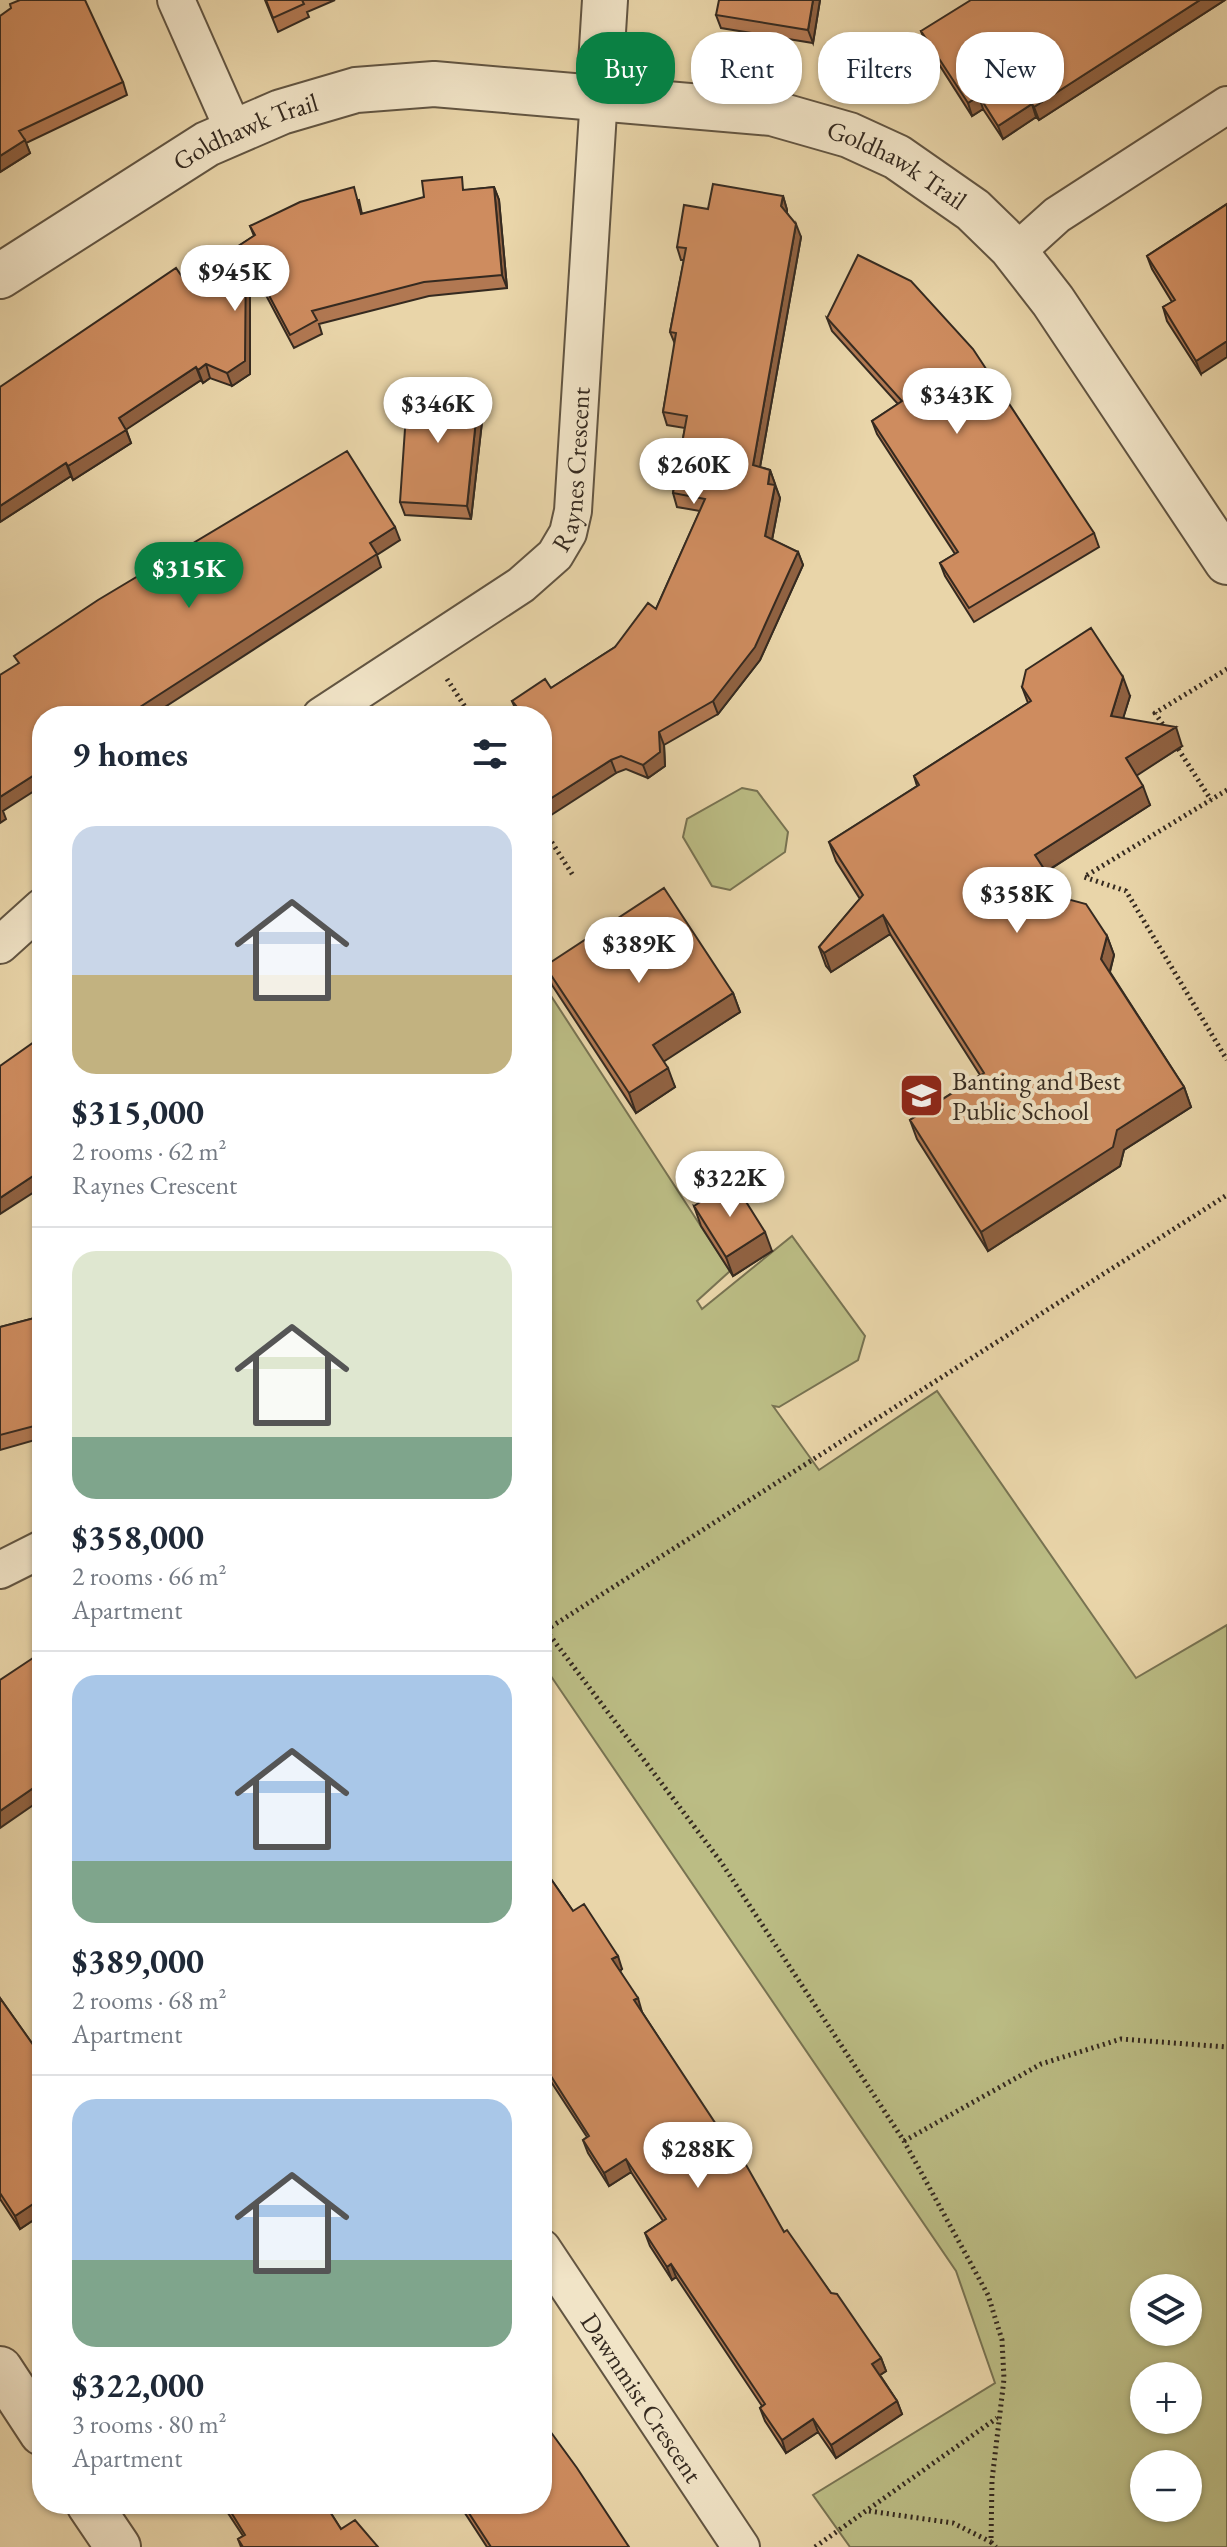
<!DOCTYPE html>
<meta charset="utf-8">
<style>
body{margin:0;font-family:"EB Garamond",serif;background:#f6f6f7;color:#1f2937;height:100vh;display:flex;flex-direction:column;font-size:30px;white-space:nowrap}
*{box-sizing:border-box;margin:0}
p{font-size:26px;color:#747a83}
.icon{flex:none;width:44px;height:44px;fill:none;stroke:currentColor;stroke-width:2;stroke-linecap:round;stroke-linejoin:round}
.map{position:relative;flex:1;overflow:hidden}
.details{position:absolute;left:32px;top:706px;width:520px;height:1808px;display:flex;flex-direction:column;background:#fff;border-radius:32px;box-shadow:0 2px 6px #0004}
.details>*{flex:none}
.top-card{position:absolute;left:576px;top:32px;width:530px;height:72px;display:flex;gap:16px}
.tools{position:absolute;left:1130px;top:2274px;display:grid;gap:16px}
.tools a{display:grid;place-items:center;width:72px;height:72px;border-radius:50%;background:#fff;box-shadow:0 2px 6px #0004;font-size:40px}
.price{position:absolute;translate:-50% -68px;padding:0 18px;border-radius:28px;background:#fff;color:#222;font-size:26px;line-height:52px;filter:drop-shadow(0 2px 4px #0008)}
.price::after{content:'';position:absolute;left:50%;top:48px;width:24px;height:18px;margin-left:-12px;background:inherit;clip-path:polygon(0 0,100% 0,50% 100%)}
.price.on{background:#0b8043;color:#fff}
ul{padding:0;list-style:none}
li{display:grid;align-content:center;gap:16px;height:424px;padding:0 40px}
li+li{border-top:2px solid #e0e1e3}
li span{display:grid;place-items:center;height:248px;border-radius:24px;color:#555}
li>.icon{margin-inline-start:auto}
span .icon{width:144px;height:144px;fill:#fffc;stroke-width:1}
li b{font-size:34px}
h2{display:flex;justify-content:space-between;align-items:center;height:96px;padding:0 40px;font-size:34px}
.chip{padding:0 28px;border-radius:32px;background:#fff;box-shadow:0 2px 6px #0004;font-size:28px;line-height:72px}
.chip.on{background:#0b8043;color:#fff}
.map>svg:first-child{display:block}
.green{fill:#bbbc84;stroke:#787352;stroke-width:2;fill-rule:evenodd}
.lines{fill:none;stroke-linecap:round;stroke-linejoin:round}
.minor-casing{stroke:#625542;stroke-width:40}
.tertiary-casing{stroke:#625542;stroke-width:48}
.path{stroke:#352a20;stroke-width:5;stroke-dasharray:2 4;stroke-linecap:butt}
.minor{stroke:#f1e4c7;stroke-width:36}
.tertiary{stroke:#f1e4c7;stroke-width:44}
.wall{fill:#b17852;stroke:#352a20;stroke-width:2}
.shaded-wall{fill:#906242;stroke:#352a20;stroke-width:2}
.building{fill:#ce8c5f;stroke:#352a20;stroke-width:2}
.labels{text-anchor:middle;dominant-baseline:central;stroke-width:8;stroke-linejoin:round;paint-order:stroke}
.street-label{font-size:26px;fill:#352a20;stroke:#f1e4c7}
.poi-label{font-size:26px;fill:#352a20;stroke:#f1e4c7;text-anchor:start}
</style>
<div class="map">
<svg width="1227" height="2547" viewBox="0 0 1227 2547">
<rect width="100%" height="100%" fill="#e9d5a9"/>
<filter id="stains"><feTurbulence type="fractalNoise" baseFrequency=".0025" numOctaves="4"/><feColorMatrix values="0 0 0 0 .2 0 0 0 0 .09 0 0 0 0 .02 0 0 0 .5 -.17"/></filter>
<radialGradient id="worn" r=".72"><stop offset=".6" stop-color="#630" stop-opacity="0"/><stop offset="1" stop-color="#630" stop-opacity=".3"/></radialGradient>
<path class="green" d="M742,788L757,791L788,832L785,852L730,890L712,886L683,837L687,819Z
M542,982L730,1271L697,1301L702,1309L792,1236L865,1336L858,1360L779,1407L773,1406L819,1470L937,1391L1136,1678L1227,1625V2547H850L813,2495L995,2383L956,2271L542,1663ZM1144,2288H1188V2332H1144ZM1144,2376H1188V2420H1144ZM1144,2464H1188V2508H1144Z"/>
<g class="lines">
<defs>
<g id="minor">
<path d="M176,0L234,131"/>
<path d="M1016,252L1057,215L1227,105"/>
<path id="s1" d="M321,716L521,585L555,555L568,533L573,511L599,96"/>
<path d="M0,945L42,907"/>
<path d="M0,1570L42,1549"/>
<path id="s2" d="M542,2248L741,2547"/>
</g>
<g id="tertiary">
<path d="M599,96L605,0"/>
<path id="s3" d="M0,276L207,144L281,112L356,90L434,84L772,113L849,135L897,157L973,210L1011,247L1053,301L1227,562"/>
<path d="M0,2369L42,2433"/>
<path d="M89,2504L118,2547"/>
</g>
</defs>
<use href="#minor" class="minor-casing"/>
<use href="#tertiary" class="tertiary-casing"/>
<path class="path" d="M447,679L471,716
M1166,729L1155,713L1227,669
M1175,744L1211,800
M1227,790L1084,877L1126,891L1227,1060
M542,827L574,877
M542,1625L721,1862L904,2141L988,2295L1002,2340L1004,2379L992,2480L991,2542L996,2547
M546,1630L1227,1195
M904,2141L1041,2064L1121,2039L1227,2047
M869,2511L953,2523L991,2542
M815,2547L997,2418"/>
<use href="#minor" class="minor"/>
<use href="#tertiary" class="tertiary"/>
</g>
<path class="wall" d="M265,0H335L307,12L309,17L278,32Z
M820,0L813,43L721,28L716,15Z
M1225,0L1039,120L1036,117L1003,139L983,109L972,116L926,44L921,31Z
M0,16L123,82L127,95L26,143L30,153L0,172Z
M494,187L499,200L507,288L429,296L319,324L322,334L294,348L250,265V374L232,386L210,378L203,383L201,380L126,429L131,443L73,480L71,476L0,522L185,281L254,236L250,226L359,200L362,214L467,190Z
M783,196L787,210V213L801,237L760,467L770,470L780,498L772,540L798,552L803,565L760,660L718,714L664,745L665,766L648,778L626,769L616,773L515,708L512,701L551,688L615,647L656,609L700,511L677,507L673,493L685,428L667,425L663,412L675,344L670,332L684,260H681L677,247L708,209Z
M1227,204L1201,374L1167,321L1163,307L1172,302L1152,269L1147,256Z
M827,318L1094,533L1099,547L974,622L945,576L940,563L955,554L877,434L872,421L898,404L832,331Z
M484,404L471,519L405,515L400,502Z
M1022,687L1130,696L1123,718L1182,746L1136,775L1150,805L1046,872L1063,898L1107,936L1114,955L1110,972L1184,1087L1191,1107L1124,1150L1120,1166L988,1251L917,1139L910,1120L980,1075L890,934L831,972L826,966L819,947L860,899L836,861L829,842L917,786L914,776L1028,703Z
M545,966L733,993L740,1012L663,1061L675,1087L636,1113L552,985Z
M694,1206L772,1251L733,1276L701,1226Z
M42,1316V1438L0,1450V1327Z
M542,1866L573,1911L622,1969L620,1971L642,2012L784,2232L881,2358L886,2371L880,2375L897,2401L902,2414L836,2458L818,2432L786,2453L765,2421L760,2408L762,2406L676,2277L672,2280L650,2246L645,2233L663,2221L631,2172L609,2186L588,2153L583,2140L587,2137L542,2068Z
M0,1998L41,2056L42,2055V2216L41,2215L20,2229L0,2199Z
M222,2504H325L341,2529L378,2547H241L238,2539L243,2536Z
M459,2504H542L629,2547H487Z"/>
<path class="shaded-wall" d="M813,0H820L813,43L808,30Z
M1200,0H1225L1039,120L1034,107Z
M979,96L983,109L972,116L968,103Z
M1032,104L1036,117L1003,139L998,126Z
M25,140L30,153L0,172V156Z
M494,187L499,200L507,288L502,275Z
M783,196L787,210L786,220L781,206Z
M796,224L801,237L758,478L753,465Z
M246,252L250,265V374L232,386L227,373Z
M1227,341V357L1201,374L1196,361Z
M206,364L210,378L203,383L198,370Z
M196,367L201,380L124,431L119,418Z
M479,391L484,404L471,519L467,506Z
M126,430L131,443L73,480L68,466Z
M66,463L71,476L0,522V506Z
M770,470L775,484L773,497L768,484Z
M775,485L780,498L770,550L765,536Z
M395,527L400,540L377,555L381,567L151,716H126L370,543Z
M798,552L803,565L760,660L718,714L713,701Z
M1123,677L1130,696L1118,735L1111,716Z
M1176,727L1182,746L1133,778L1126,758Z
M659,732L664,745L665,766L648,778L643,765Z
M611,760L616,773L542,821V804Z
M42,770V786L3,811L6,819L0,823V797Z
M1143,786L1150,805L1042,874L1035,855Z
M883,915L890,934L831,972L824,953Z
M1107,936L1114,955L1108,978L1101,959Z
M733,993L740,1012L660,1064L653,1045Z
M668,1068L675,1087L636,1113L629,1093Z
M1184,1087L1191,1107L1124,1150L1120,1166L988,1251L981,1232L1117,1130Z
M42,1170V1187L0,1214V1198Z
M765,1232L772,1251L733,1276L726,1257Z
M42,1782V1799L0,1828V1811Z
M618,1956L622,1969L617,1973L612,1959Z
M638,1998L642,2012L639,2014L634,2000Z
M626,2159L631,2172L609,2186L604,2173Z
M36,2202L41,2215L20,2229L15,2216Z
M671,2264L676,2277L672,2280L667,2267Z
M881,2358L886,2371L877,2377L872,2364Z
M897,2401L902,2414L836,2458L831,2445Z
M813,2419L818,2432L786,2453L782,2440Z"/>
<path class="building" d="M20,0H85L123,82L19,131L25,140L0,156V16L11,8L10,4Z
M266,0H302L304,4L273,18Z
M719,0H813L808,30L716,15Z
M971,0H1200L1034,107L1032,104L998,126L979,96L968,103L921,31Z
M462,177L463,190L494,187L502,275L424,282L312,311L317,320L290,335L246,252L245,361L227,373L206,364L198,370L196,367L119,418L126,430L68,466L66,463L0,506V387L176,268L185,281L255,235L250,226L300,202L354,187L361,214L424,197L422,181Z
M713,184L783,196L781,206L796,224L753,465L770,470L768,484L775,485L765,536L798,552L755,647L713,701L659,732L660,752L643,765L621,756L611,760L542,804V716H503L517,707L512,701L545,679L551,688L615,647L648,603L656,609L705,499L673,493L687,416L663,412L676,333L670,332L686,248L677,247L684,205L708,209Z
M1227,204V341L1196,361L1163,307L1175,300L1147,256Z
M858,255L911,281L973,349L1094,533L969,608L940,563L958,552L872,421L902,401L827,318Z
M408,385L479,391L467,506L400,502Z
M347,451L395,527L370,543L377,554L126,716H42V770L0,797V675L19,663L14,656L98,600Z
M1091,628L1123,677L1111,716L1176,727L1126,758L1143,786L1035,855L1063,898L1086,904L1107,936L1101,959L1184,1087L1117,1130L1113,1147L981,1232L910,1120L984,1073L883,915L824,953L819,947L863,895L829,842L919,785L914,776L1031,701L1022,687L1026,670Z
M664,888L733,993L653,1045L668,1068L629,1093L545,966Z
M42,1022V1170L0,1198V1066L41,1037L34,1027Z
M733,1181L765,1232L726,1257L694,1206Z
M42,1316V1424L0,1435V1327Z
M42,1652V1782L0,1811V1680Z
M542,1866L573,1911L584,1904L618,1956L612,1959L638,1998L634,2000L741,2162L745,2163L784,2232L787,2230L831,2293L837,2294L881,2358L872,2364L897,2401L831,2445L813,2419L782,2440L760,2408L765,2404L671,2264L667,2267L645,2233L666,2219L626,2159L604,2173L583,2140L589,2136L542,2062Z
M0,1998L41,2056L42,2055V2210L36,2202L15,2216L0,2193Z
M542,2420L577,2468L629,2547H491L463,2504H542Z
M226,2504H325L341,2529L355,2520L378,2547H243L238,2539L245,2535Z"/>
<defs>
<symbol id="school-square" viewBox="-11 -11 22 22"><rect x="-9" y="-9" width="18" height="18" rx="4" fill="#8f2418" stroke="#f1e4c7"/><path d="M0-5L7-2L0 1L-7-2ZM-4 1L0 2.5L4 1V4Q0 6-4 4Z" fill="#fff"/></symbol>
</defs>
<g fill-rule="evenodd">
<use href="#school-square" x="896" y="1070" width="51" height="51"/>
</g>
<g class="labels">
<g class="street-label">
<text stroke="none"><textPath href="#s3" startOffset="286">Goldhawk Trail</textPath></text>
<text stroke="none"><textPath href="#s3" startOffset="958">Goldhawk Trail</textPath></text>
<text stroke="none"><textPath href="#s1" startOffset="374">Raynes Crescent</textPath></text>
<text stroke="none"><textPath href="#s2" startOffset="180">Dawnmist Crescent</textPath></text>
</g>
<g class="poi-label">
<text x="952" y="1081">Banting and Best<tspan x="952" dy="30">Public School</tspan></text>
</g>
</g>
<rect width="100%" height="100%" filter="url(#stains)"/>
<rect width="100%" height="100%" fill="url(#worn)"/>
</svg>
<div class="tools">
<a><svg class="icon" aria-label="layers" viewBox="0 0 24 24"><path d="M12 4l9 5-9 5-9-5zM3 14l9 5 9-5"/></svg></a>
<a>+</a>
<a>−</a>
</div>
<b class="price" style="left:235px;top:313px">$945K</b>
<b class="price" style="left:957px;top:436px">$343K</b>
<b class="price" style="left:438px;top:445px">$346K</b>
<b class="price" style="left:694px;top:506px">$260K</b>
<b class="price on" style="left:189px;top:610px">$315K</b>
<b class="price" style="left:1017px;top:935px">$358K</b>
<b class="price" style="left:639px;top:985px">$389K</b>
<b class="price" style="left:730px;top:1219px">$322K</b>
<b class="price" style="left:698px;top:2190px">$288K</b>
<div class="top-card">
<a class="chip on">Buy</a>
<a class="chip">Rent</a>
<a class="chip">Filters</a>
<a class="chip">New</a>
</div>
<section class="details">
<h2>9 homes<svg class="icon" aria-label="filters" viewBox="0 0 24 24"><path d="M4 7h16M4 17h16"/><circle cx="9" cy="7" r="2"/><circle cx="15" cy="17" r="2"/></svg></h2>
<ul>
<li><span style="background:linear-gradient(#c9d6e8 60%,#c2b280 0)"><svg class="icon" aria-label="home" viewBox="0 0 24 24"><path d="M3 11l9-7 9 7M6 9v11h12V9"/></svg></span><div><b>$315,000</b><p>2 rooms · 62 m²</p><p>Raynes Crescent</p></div></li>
<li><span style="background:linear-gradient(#dfe7d0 75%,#7fa58c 0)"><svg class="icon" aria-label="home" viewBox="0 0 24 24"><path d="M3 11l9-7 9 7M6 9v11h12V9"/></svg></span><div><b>$358,000</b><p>2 rooms · 66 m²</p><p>Apartment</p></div></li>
<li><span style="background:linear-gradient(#a9c7e8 75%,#7fa58c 0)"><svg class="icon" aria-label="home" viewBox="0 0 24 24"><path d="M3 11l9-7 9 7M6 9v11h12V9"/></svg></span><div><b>$389,000</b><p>2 rooms · 68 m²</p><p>Apartment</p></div></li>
<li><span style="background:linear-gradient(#a9c7e8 65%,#7fa58c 0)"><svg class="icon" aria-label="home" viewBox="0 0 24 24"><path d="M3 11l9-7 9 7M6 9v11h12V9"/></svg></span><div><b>$322,000</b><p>3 rooms · 80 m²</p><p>Apartment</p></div></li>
</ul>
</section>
</div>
